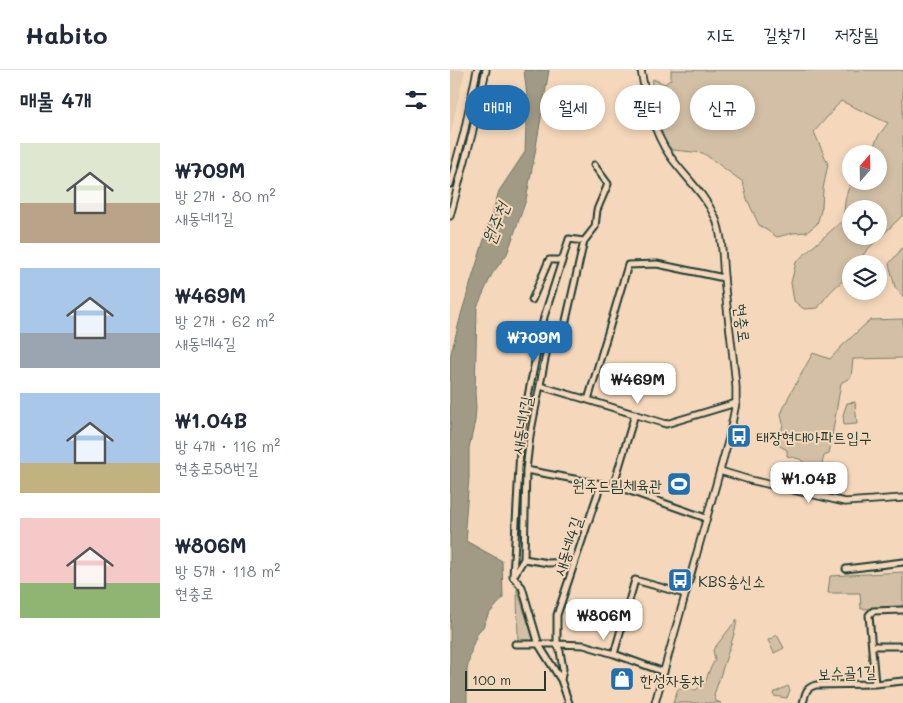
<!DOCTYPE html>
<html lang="ko">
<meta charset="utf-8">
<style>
body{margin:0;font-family:Mali,"Poor Story",sans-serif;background:#f6f6f7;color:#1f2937;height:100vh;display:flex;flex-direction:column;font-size:19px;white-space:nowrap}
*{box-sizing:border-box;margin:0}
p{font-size:16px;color:#747a83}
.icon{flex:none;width:28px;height:28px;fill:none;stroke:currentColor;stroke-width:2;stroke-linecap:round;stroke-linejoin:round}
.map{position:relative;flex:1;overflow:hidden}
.sheet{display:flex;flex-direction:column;background:#fff;width:450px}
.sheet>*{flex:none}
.top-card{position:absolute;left:15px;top:15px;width:362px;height:45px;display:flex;gap:10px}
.needle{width:32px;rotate:20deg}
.tools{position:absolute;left:392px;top:75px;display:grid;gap:10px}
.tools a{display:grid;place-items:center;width:45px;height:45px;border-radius:50%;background:#fff;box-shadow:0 2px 8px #0003;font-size:25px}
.scale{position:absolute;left:15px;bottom:12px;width:81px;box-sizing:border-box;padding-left:5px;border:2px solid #1f3d34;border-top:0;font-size:14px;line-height:18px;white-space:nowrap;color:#1f3d34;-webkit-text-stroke:4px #f5d8bb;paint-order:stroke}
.price{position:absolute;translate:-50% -42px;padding:0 11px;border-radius:10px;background:#fff;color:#222;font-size:16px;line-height:32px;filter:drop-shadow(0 1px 2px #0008)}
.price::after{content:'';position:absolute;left:50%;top:30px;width:15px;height:11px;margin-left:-8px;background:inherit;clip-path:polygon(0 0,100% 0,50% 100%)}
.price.active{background:#1f6fb2;color:#fff}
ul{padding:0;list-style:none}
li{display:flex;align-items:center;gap:15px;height:125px;padding:0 20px}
li span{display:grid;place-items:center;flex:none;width:140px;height:100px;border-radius:0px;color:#555}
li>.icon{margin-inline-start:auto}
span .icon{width:60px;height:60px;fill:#fffc;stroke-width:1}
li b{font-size:21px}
h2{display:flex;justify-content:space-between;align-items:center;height:60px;padding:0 20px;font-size:21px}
.tag{padding:0 18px;border-radius:22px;background:#fff;box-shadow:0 2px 8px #0003;font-size:18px;line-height:45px}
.tag.active{background:#1f6fb2;color:#fff}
header{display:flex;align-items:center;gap:30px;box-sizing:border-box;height:70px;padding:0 25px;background:#fff;border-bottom:1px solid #e0e1e3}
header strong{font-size:24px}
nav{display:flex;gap:28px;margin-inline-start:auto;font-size:18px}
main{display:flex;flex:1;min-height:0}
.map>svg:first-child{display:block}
.built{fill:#e3cbb0}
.green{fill:#d2bfa5;stroke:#787e6c;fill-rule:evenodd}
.water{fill:#a19b85;stroke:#6d7565}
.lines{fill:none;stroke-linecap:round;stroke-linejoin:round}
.minor-casing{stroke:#1f3d34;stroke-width:9}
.tertiary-casing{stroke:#1f3d34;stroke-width:9}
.minor{stroke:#f5d8bb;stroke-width:5}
.tertiary{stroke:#f5d8bb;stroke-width:5.5}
.labels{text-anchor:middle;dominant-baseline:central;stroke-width:4;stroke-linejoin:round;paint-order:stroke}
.street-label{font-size:16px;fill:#1f3d34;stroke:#f5d8bb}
.poi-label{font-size:16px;fill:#1f3d34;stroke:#f5d8bb;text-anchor:start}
.water-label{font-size:18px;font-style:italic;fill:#324b40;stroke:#f5d8bb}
</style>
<header>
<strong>Habito</strong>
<nav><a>지도</a><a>길찾기</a><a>저장됨</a></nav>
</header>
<main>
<section class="sheet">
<h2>매물 4개<svg class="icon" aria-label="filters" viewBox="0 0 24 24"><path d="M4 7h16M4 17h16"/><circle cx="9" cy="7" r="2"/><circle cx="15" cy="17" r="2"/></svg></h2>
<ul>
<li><span style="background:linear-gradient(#dfe7d0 60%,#b9a48a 0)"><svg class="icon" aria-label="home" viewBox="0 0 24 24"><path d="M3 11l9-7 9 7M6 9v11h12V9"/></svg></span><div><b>₩709M</b><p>방 2개 · 80 m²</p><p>새동네1길</p></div></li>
<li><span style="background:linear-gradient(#a9c7e8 65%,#9aa5b1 0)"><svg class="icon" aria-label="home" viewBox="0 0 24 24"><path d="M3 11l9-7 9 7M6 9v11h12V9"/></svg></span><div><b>₩469M</b><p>방 2개 · 62 m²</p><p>새동네4길</p></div></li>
<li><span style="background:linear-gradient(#a9c7e8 70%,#c2b280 0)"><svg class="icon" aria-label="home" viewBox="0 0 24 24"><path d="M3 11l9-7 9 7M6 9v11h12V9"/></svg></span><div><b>₩1.04B</b><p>방 4개 · 116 m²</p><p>현충로58번길</p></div></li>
<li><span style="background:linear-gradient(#f6c9c9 65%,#8fb573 0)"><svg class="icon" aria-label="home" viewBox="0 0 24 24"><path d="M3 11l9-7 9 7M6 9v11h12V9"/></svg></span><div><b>₩806M</b><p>방 5개 · 118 m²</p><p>현충로</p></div></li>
</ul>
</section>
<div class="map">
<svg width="453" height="633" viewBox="0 0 453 633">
<rect width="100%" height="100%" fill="#f5d8bb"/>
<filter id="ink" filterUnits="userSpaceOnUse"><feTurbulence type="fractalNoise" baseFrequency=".02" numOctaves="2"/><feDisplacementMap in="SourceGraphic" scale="10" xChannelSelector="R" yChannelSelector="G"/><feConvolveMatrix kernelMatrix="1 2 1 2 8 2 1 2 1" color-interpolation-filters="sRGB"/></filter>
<g filter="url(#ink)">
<path class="built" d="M0,0H15L0,65Z"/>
<path class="green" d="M221,0H453V145L415,182L409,194H401V205C385,216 379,222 368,238L354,239L344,231L341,213L346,192L393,150C395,137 394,122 403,111H429V84H420L429,65L438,53L391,31L364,62L378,94L373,119L372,137L367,154L357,162L343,163L327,167L309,155L297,129L293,112L253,83L223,80L212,71L203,52L200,21L203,9L215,14L221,9ZM401,139H429V166H401Z
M453,177V227L445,217L439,194Z
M453,249V288L403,289L401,307L391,313L379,384L374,386L369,405L360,399L350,389L337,386V380L328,375L333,354L331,344L339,326L363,283L380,289L392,276L420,250Z
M405,332L407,354L394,355L393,345L397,333Z
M453,502V537L411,539L410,523H378L380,506Z
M67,519L84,572L68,573Z
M287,549L285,561L264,625L266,631L271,633H223L228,619L246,620L256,611L259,601L265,590L263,580Z
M327,565L334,578L324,583L318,570Z
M338,616L340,620L337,628L324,626L323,623Z"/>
<path class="water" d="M74,0H99L85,83L76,130L57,184L42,204L27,237L25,323L26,337L25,351L19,378V408L15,456L17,461L16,471L52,491L53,528L38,545L33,557L28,562L22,577L17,600V633H0V287L12,241L49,121L75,82L77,26Z"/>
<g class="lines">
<defs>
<path id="minor" d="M82,230L99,190H112
M90,316L138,330L216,354L286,333
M138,330L178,195L207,194L274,208
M76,400L151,414L177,420L256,448
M163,417L185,344
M74,489L98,493L125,492
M396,499L453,492
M63,507L74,489L76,400L80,366L101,259L115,255L134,171L145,157L147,140L158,114L144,95
M63,507L71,361L94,247L119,169L134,171
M63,507L72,517L89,575L111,610
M65,574H107L134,575L164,584L214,602
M422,576H453
M164,584L185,510L235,524
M425,614L419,545L423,541L453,540
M119,633L111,610L113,599L110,581L107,574V545L151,414
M353,633C356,623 355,618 366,615L425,614L453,611"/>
<path id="tertiary" d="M191,0C196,29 203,62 220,86C235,107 254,123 265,147C273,166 272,187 274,207C277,244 283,280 286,317V333L279,368L205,633
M0,114L14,63L27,0
M0,146L22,64L36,0
M270,401L300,410L395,432L453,428"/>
</defs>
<use href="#minor" class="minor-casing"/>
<use href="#tertiary" class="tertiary-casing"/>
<use href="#minor" class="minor"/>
<use href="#tertiary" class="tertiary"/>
</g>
</g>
<defs>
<symbol id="bus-square" viewBox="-11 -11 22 22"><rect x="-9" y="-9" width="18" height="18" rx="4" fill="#1f6fb2" stroke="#f5d8bb"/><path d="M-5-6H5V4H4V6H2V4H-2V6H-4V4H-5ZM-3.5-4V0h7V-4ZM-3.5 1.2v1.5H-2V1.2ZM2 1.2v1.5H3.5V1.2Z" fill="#fff"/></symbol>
<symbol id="stadium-square" viewBox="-11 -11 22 22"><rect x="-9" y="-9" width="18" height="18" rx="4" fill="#1f6fb2" stroke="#f5d8bb"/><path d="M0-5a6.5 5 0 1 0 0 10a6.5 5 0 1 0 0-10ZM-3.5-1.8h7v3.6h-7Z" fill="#fff"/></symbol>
<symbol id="shop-square" viewBox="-11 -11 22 22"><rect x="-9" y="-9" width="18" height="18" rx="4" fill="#1f6fb2" stroke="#f5d8bb"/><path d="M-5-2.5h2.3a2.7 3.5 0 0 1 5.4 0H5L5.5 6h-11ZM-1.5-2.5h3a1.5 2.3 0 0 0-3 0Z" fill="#fff"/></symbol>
</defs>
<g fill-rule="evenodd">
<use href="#bus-square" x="275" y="352" width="28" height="28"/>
<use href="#stadium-square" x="215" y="400" width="28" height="28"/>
<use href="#bus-square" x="216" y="496" width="28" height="28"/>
<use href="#shop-square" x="158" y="595" width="28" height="28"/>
</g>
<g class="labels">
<g class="street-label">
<text transform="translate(293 253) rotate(83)">현충로</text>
<text transform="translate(71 355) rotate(-80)">새동네1길</text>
<text transform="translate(117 476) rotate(-72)">새동네4길</text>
<text transform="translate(397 602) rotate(-3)">보수골1길</text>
</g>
<g class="poi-label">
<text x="306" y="366">태장현대아파트입구</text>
<text x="212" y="414" text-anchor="end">원주드림체육관</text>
<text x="248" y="510">KBS송신소</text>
<text x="190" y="609">한성자동차</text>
</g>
<g class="water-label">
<text transform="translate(45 153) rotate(-68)">원주천</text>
</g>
</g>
</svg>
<div class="tools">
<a><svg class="needle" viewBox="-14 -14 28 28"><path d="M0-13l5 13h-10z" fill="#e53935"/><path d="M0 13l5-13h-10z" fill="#747a83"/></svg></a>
<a><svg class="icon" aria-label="locate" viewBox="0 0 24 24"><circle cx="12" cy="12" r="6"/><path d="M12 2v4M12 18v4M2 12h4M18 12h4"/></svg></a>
<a><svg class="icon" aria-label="layers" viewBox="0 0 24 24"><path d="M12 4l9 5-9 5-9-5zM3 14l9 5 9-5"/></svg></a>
</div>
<div class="scale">100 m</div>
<b class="price active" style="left:84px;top:293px">₩709M</b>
<b class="price" style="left:188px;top:335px">₩469M</b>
<b class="price" style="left:359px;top:434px">₩1.04B</b>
<b class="price" style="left:154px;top:571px">₩806M</b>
<div class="top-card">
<a class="tag active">매매</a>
<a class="tag">월세</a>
<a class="tag">필터</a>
<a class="tag">신규</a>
</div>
</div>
</main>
